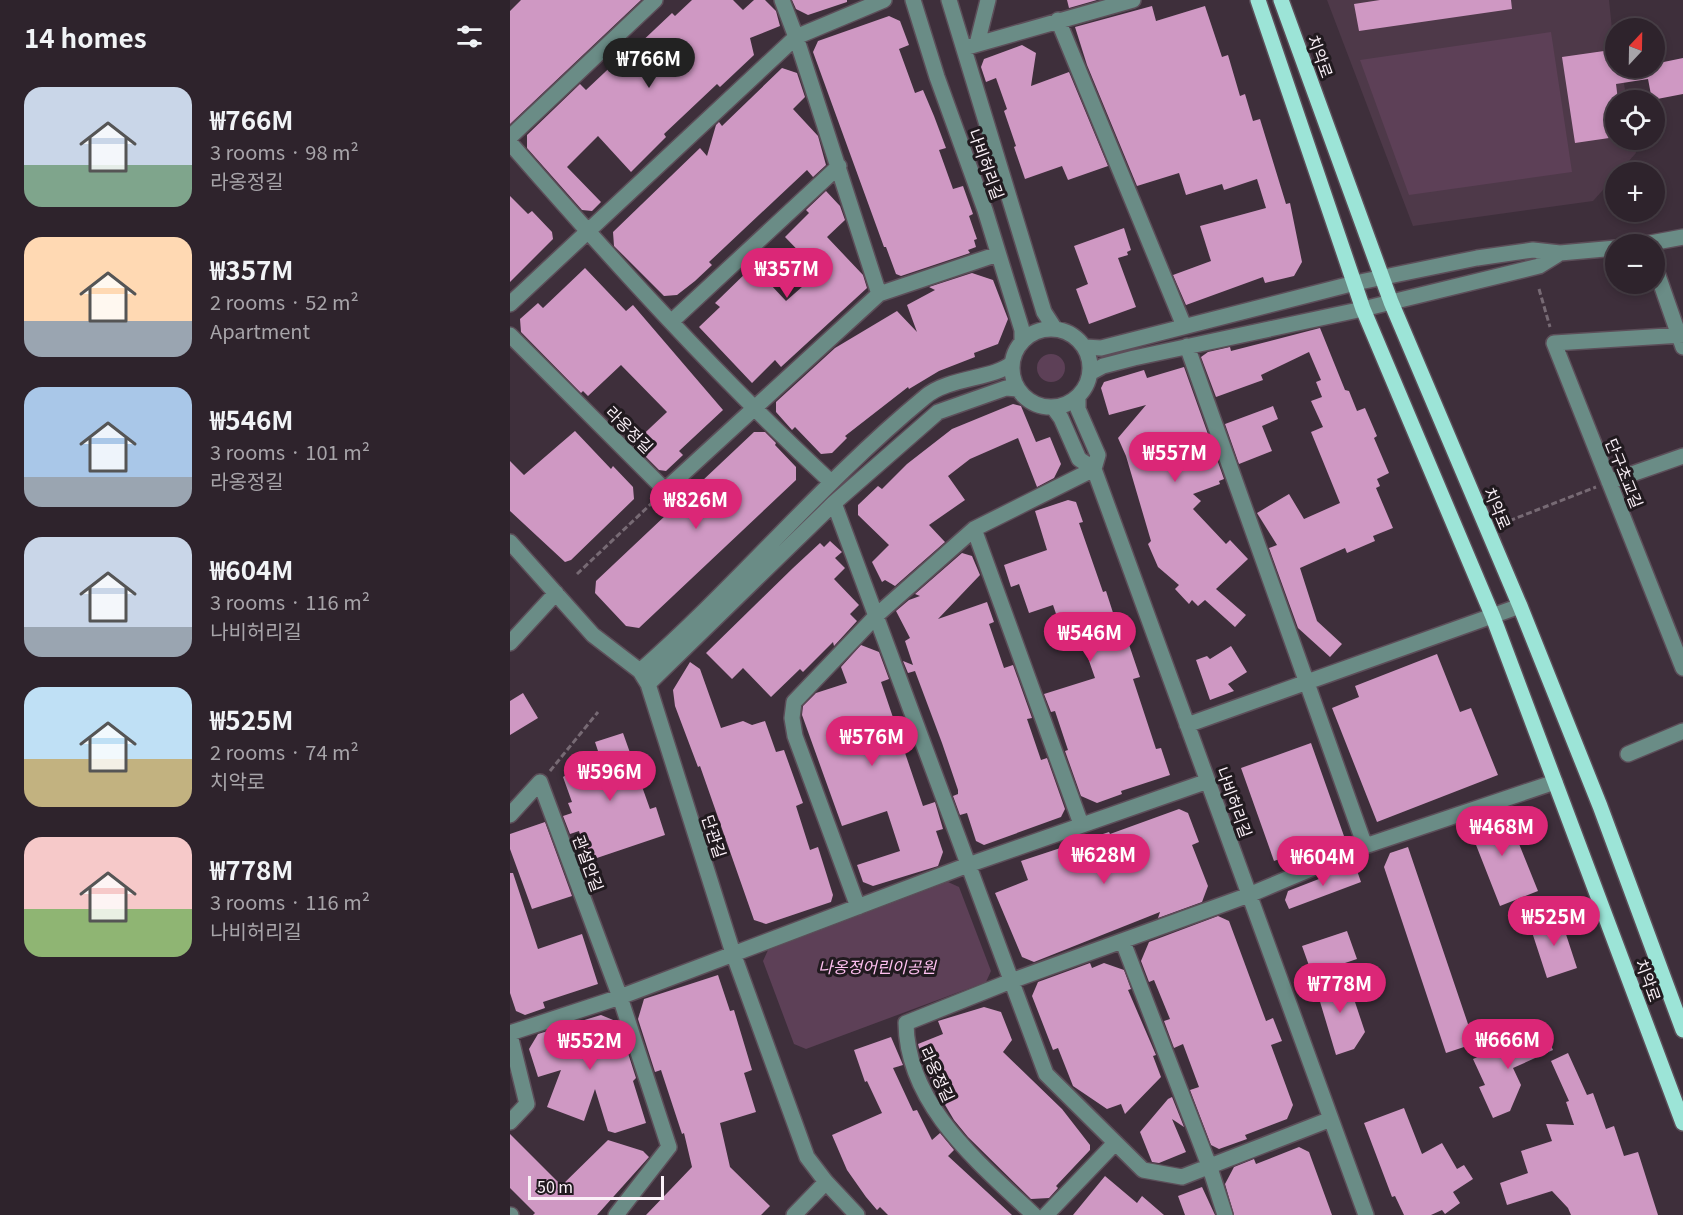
<!DOCTYPE html>
<meta charset="utf-8">
<style>
body{margin:0;font-family:Georgia,"Noto Sans KR",serif;background:#362b34;color:#f1f3f6;height:100vh;display:flex;flex-direction:column;font-size:22px;white-space:nowrap}
*{box-sizing:border-box;margin:0}
p{font-size:20px;color:#a7a4a9}
.icon{flex:none;width:33px;height:33px;fill:none;stroke:currentColor;stroke-width:2;stroke-linecap:round;stroke-linejoin:round}
.map{position:relative;flex:1;overflow:hidden}
.details{display:flex;flex-direction:column;background:#2e232c;width:510px}
.details>*{flex:none}
.needle{width:39px;rotate:22deg}
.tools{position:absolute;left:1095px;top:18px;display:grid;gap:12px}
.tools a{display:grid;place-items:center;width:60px;height:60px;border-radius:50%;background:#2e232c;box-shadow:0 3px 9px #0003,0 0 0 2px #494048;font-size:30px}
.scale{position:absolute;left:18px;bottom:15px;width:136px;box-sizing:border-box;padding-left:6px;border:3px solid #fbf1f8;border-top:0;font-size:16px;line-height:21px;white-space:nowrap;color:#fbf1f8;-webkit-text-stroke:4px #211a1f;paint-order:stroke}
.price{position:absolute;translate:-50% -51px;padding:0 14px;border-radius:21px;background:#db2777;color:#fff;font-size:20px;line-height:39px;filter:drop-shadow(0 2px 3px #0008)}
.price::after{content:'';position:absolute;left:50%;top:36px;width:18px;height:14px;margin-left:-9px;background:inherit;clip-path:polygon(0 0,100% 0,50% 100%)}
.price.on{background:#222;color:#fff}
ul{padding:0;list-style:none}
li{display:flex;align-items:center;gap:18px;height:150px;padding:0 24px}
li span{display:grid;place-items:center;flex:none;width:168px;height:120px;border-radius:18px;color:#555}
li>.icon{margin-inline-start:auto}
span .icon{width:72px;height:72px;fill:#fffc;stroke-width:1}
li b{font-size:26px}
h2{display:flex;justify-content:space-between;align-items:center;height:72px;padding:0 24px;font-size:26px}
main{display:flex;flex:1;min-height:0}
.map>svg:first-child{display:block}
.built{fill:#4e3949}
.green{fill:#5d4057}
.building{fill:#cf98c3}
.lines{fill:none;stroke-linecap:round;stroke-linejoin:round}
.minor-casing{stroke:#5c4e59;stroke-width:18}
.major-casing{stroke:#5c4e59;stroke-width:18}
.path{stroke:#776a74;stroke-width:3;stroke-dasharray:6 3;stroke-linecap:butt}
.minor{stroke:#6a8c86;stroke-width:15}
.major{stroke:#9ce4d7;stroke-width:15}
.labels{text-anchor:middle;dominant-baseline:central;stroke-width:6;stroke-linejoin:round;paint-order:stroke}
.street-label{font-size:16px;fill:#fbf1f8;stroke:#211a1f}
.park-label{font-size:16px;font-style:italic;fill:#ffc1f1;stroke:#211a1f}
</style>
<main>
<section class="details">
<h2>14 homes<svg class="icon" aria-label="filters" viewBox="0 0 24 24"><path d="M4 7h16M4 17h16"/><circle cx="9" cy="7" r="2"/><circle cx="15" cy="17" r="2"/></svg></h2>
<ul>
<li><span style="background:linear-gradient(#c9d6e8 65%,#7fa58c 0)"><svg class="icon" aria-label="home" viewBox="0 0 24 24"><path d="M3 11l9-7 9 7M6 9v11h12V9"/></svg></span><div><b>₩766M</b><p>3 rooms · 98 m²</p><p>라옹정길</p></div></li>
<li><span style="background:linear-gradient(#ffd9b3 70%,#9aa5b1 0)"><svg class="icon" aria-label="home" viewBox="0 0 24 24"><path d="M3 11l9-7 9 7M6 9v11h12V9"/></svg></span><div><b>₩357M</b><p>2 rooms · 52 m²</p><p>Apartment</p></div></li>
<li><span style="background:linear-gradient(#a9c7e8 75%,#9aa5b1 0)"><svg class="icon" aria-label="home" viewBox="0 0 24 24"><path d="M3 11l9-7 9 7M6 9v11h12V9"/></svg></span><div><b>₩546M</b><p>3 rooms · 101 m²</p><p>라옹정길</p></div></li>
<li><span style="background:linear-gradient(#c9d6e8 75%,#9aa5b1 0)"><svg class="icon" aria-label="home" viewBox="0 0 24 24"><path d="M3 11l9-7 9 7M6 9v11h12V9"/></svg></span><div><b>₩604M</b><p>3 rooms · 116 m²</p><p>나비허리길</p></div></li>
<li><span style="background:linear-gradient(#bfe0f5 60%,#c2b280 0)"><svg class="icon" aria-label="home" viewBox="0 0 24 24"><path d="M3 11l9-7 9 7M6 9v11h12V9"/></svg></span><div><b>₩525M</b><p>2 rooms · 74 m²</p><p>치악로</p></div></li>
<li><span style="background:linear-gradient(#f6c9c9 60%,#8fb573 0)"><svg class="icon" aria-label="home" viewBox="0 0 24 24"><path d="M3 11l9-7 9 7M6 9v11h12V9"/></svg></span><div><b>₩778M</b><p>3 rooms · 116 m²</p><p>나비허리길</p></div></li>
</ul>
</section>
<div class="map">
<svg width="1173" height="1215" viewBox="0 0 1173 1215">
<rect width="100%" height="100%" fill="#3e2f3b"/>
<path class="built" d="M817,0H1099L1106,68H1111L1117,100H1106V140H1123L1126,153L1083,201L903,226Z"/>
<path class="green" d="M1041,32L1062,172L899,195L850,60Z
M527 368a14 14 0 1 1 28 0a14 14 0 1 1-28 0Z
M438,882L449,887L481,971L476,982L296,1049L284,1044L253,961L258,950Z"/>
<path class="building" d="M11,0H131L0,124V11Z
M182,0H223L233,10L244,0H255L266,11L270,26L240,38L244,55L210,87L207,84L154,134L156,137L121,172L88,136L57,167L91,202L82,211L72,210L17,148V135L70,84L76,90L112,56L107,50L118,39L126,47L162,13L165,16Z
M282,0H337V2L298,15L286,9Z
M557,0H587L559,8Z
M870,0H1001L1002,9L849,31L844,4Z
M642,6L646,21L695,6L712,57L718,55L730,96L735,94L743,121L750,119L776,204L780,203L792,262L784,276L755,283L753,277L676,305L663,275L701,261L690,226L756,208L747,179L714,190L712,184L676,195L669,173L627,186L577,65L565,27Z
M379,16L390,21L399,45L389,49L405,93L413,90L424,116L436,148L429,150L443,189L453,186L463,214L459,216L467,239L464,240L466,247L458,250L460,253L391,276L386,274L376,247H374L303,52L308,41Z
M512,45L526,53L521,86L559,72L598,166L558,180L552,166L515,179L504,147L506,146L494,111L497,109L486,78L476,82L471,67L474,59Z
M1101,50L1103,68H1144V64L1173,58V94L1142,100L1138,79L1106,84L1108,100H1106V137L1065,143L1052,57Z
M272,68L287,73L295,97L283,109L308,136L316,165L303,177L297,170L199,262L202,265L185,281L167,295L154,296L104,246L103,232L190,148L197,156L206,125L209,122L212,126Z
M316,191L330,206L335,220L317,237L353,275L357,288L271,367L265,360L242,383L189,327L210,307L205,303L243,266L276,301L309,272L275,237L299,213L296,210Z
M0,196L18,214L22,211L42,232L43,239L0,282Z
M614,228L621,250L617,252L618,255L608,258L626,307L579,324L566,289L578,284L564,246Z
M75,268L116,311L123,305L213,410L169,451L173,455L156,471L149,470L123,444L157,412L111,365L78,396L73,391L71,393L11,332L10,319L28,303L33,308Z
M462,273L483,280L498,319L488,344L464,353L465,357L429,371L399,389L398,387L335,436L337,438L322,453L311,454L285,427L282,430L266,412V402L325,348L387,311L407,332L397,305L425,290L419,287Z
M810,328L835,390L839,391L847,411L855,408L867,436L864,438L879,473L867,479L870,486L866,488L883,528L863,536L865,541L837,553L835,548L790,568L807,621L832,644L820,657L788,628L759,548L767,545L747,513L779,494L794,519L830,503L801,432L813,427L801,401L812,397L806,382L811,380L799,352L751,375L753,380L706,397L691,357L698,352L720,347L721,351Z
M674,367L714,479L709,481L710,484L683,494L691,501L683,509L716,544L720,540L738,559L706,589L736,615L725,627L695,600L688,606L682,600L679,604L665,589L669,585L648,567L638,544L641,541L616,456L608,438L636,405L599,415L591,388L594,382L634,370L637,378Z
M503,404L511,406L526,442L540,437L551,464L544,478L527,487L508,438L460,459L438,476L455,500L419,525L435,542L385,586L375,580L372,582L362,562L379,545L348,515V505L368,486L372,489L397,464L442,429Z
M763,406L768,419L752,426L762,451L729,464L715,424Z
M65,431L101,469L103,466L123,487L124,499L61,560L55,562L0,511V461L14,475Z
M244,432H255L266,443L265,445L286,467V480L129,628L116,626L85,593L86,581Z
M558,500L566,502L573,522L569,523L593,592L596,591L606,622L611,621L630,677L623,679L646,749L651,748L660,775L611,791L612,794L587,803L571,796L555,751L558,750L545,711L541,712L534,694L585,678L569,632L554,637L543,605L519,613L509,584L501,587L494,565L537,550L525,511Z
M320,541L332,552L325,558L335,568L324,579L349,605L340,614L347,621L324,646L323,642L293,672L290,669L261,697L233,668L222,679L196,653L283,568L310,543L314,547Z
M452,553L462,556L470,575L428,619L477,602L484,622L479,624L494,668L503,665L522,718L517,719L531,760L537,758L555,809L551,817L474,845L466,841L457,813L450,815L443,796L448,794V790L432,743L405,671L398,673L393,661L403,665L395,641L400,638L386,611L399,600L410,596L405,594Z
M351,645L369,652L379,679L371,682L413,806L425,802L433,829L426,831L433,852L428,866L363,886L353,882L347,865L390,851L377,811L332,826L292,715L293,706L306,693L337,683L331,667Z
M721,646L737,672L718,684L724,691L700,700L686,660L697,656L700,659Z
M927,654L950,712L961,708L988,775L867,822L822,708L849,697L845,686Z
M180,662L190,669L211,728L233,721L242,725L255,721L266,752L274,750L293,803L286,806L300,850L308,847L323,895L321,902L256,924L244,920L190,766L188,767L165,706L163,690Z
M13,693L28,718L0,735V701Z
M113,733L140,809L146,807L155,835L78,861L69,831L60,834L53,816L62,813L58,803L62,802L53,777L89,754L85,742Z
M801,743L834,836L764,861L731,768Z
M669,809L678,813L689,842L682,845L698,886L692,902L648,918L650,912L524,962L512,957L485,893L518,880L511,861L599,832L600,834Z
M995,809L1028,891L990,906L957,822Z
M35,822L62,896L22,909L0,849V834Z
M898,847L958,1024L963,1023L969,1042L936,1053L874,867L880,853Z
M845,865L851,882L779,909L775,900L778,891Z
M0,873H3L28,949L72,934L88,984L33,1002L35,1008L15,1015L6,1011L0,993Z
M708,916L719,921L756,1021L763,1018L772,1041L761,1045L783,1105L777,1119L735,1135L737,1139L709,1149L701,1145L680,1090L689,1087L673,1044L664,1048L654,1021L660,1019L644,980L639,982L631,961L639,942Z
M1050,916L1067,968L1037,978L1020,926Z
M837,931L847,959L802,974L792,946Z
M580,963L582,968L594,963L614,970L621,989L618,990L646,1055L643,1056L651,1077L615,1114L611,1104L597,1109L563,1086L548,1048L543,1050L522,996L528,982Z
M208,975L220,1011L224,1010L242,1070L234,1073L246,1112L210,1123L220,1167L260,1206L251,1215H136L182,1167L174,1133L172,1134L151,1070L145,1072L128,1019L134,999Z
M802,975L840,987L855,1032L844,1049L826,1055Z
M474,1007L491,1012L502,1040L493,1052L552,1109L580,1145V1150L546,1186L548,1188L539,1198L521,1199L458,1137L444,1120L425,1088L412,1059L408,1044L433,1034L428,1021Z
M91,1015L108,1022L126,1078L123,1081L136,1123L105,1133L98,1131L85,1089L74,1121L37,1107L51,1070L28,1077L19,1049L28,1034Z
M1033,1028L1043,1050L1003,1068L1011,1085L1000,1111L983,1118L969,1087L975,1085L963,1059Z
M381,1037L393,1065L383,1068L403,1111L407,1110L422,1140L430,1133L444,1150L438,1156L502,1215H378L370,1207L367,1210L356,1197L337,1170L322,1135L372,1113L357,1081L355,1082L344,1050Z
M1058,1053L1077,1095L1083,1093L1096,1129L1104,1126L1114,1156L1128,1152L1148,1215H1061L1058,1208L1042,1191L997,1205L990,1183L1018,1173L1011,1151L1042,1141L1036,1124L1064,1125L1056,1102L1059,1101L1041,1061Z
M662,1097L674,1127L662,1119L676,1152L649,1163L642,1162L630,1132L658,1099Z
M894,1108L912,1154L932,1143L947,1169L954,1165L963,1179L943,1192L950,1203L935,1214L932,1210L921,1215H894L885,1196L882,1197L854,1123Z
M0,1134L50,1184L47,1190L98,1140L133,1151L139,1157L87,1215H23L25,1213L0,1188Z
M789,1147L799,1152L822,1215H724L715,1184L724,1167L744,1159L746,1164Z
M595,1176L627,1203L632,1196L654,1215H563Z
M692,1187L705,1215H675L668,1196Z"/>
<g class="lines">
<defs>
<path id="minor" d="M272,0L286,37L369,294
M403,0L427,77L475,210L512,330V341
M439,0L534,312L545,329
M548,20L674,326
M467,44L478,0
M454,48L623,0
M0,137L145,0
M0,143C102,260 207,376 321,482
M1135,244L1173,237
M1144,264L1173,347
M0,304L286,37L374,0
M161,322L329,166
M502 368a39 39 0 1 1 78 0a39 39 0 1 1-78 0Z
M0,335L155,490L369,294L488,254
M1173,335L1044,343L1173,668
M677,346L855,846
M575,347L591,348L845,283L967,258L1023,250L1050,253L1106,248
M580,373L593,366L624,358L853,309L1029,266L1050,253
M568,397V409L588,455L584,469
M543,407L551,418L569,459L584,469
M584,469L856,1215
M1099,482L1173,456
M324,503L536,1074L633,1170L672,1177L821,1119
M464,529L571,824
M0,542L83,635L130,671L138,684L223,953L297,1157L316,1182L347,1215
M0,643L46,593
M130,671C229,584 313,481 415,397C438,377 485,379 502,363
M138,684L324,503L428,412L496,388L508,389
M677,725L1010,606
M1118,754L1173,731
M0,815L30,782L110,997L159,1147L106,1215
M348,907L285,736L282,718L284,702L367,615L464,529L584,469
M613,942L700,1168L715,1215
M0,1033L110,997L458,865L698,781
M0,1035L17,1104L0,1122
M0,1215H1
M284,1215L316,1182
M524,1215C468,1162 397,1105 396,1023L501,981L739,895L855,846L1045,782
M536,1215L605,1143"/>
<path id="major" d="M748,0L853,309L983,617L1173,1123
M771,0L881,302L1010,606L1090,806L1173,1030"/>
</defs>
<use href="#minor" class="minor-casing"/>
<use href="#major" class="major-casing"/>
<path class="path" d="M1029,289L1040,327
M991,524L1086,487
M67,574L143,502
M40,771L88,712"/>
<use href="#minor" class="minor"/>
<use href="#major" class="major"/>
</g>
<g class="labels">
<g class="street-label">
<text transform="translate(811 56) rotate(70)">치악로</text>
<text transform="translate(477 164) rotate(70)">나비허리길</text>
<text transform="translate(120 429) rotate(45)">라옹정길</text>
<text transform="translate(1115 473) rotate(68)">단구초교길</text>
<text transform="translate(988 508) rotate(67)">치악로</text>
<text transform="translate(725 802) rotate(70)">나비허리길</text>
<text transform="translate(205 836) rotate(72)">단관길</text>
<text transform="translate(79 863) rotate(70)">관설안길</text>
<text transform="translate(1139 980) rotate(70)">치악로</text>
<text transform="translate(428 1074) rotate(65)">라옹정길</text>
</g>
<g class="park-label">
<text x="367" y="966">나옹정어린이공원</text>
</g>
</g>
</svg>
<div class="tools">
<a><svg class="needle" viewBox="-14 -14 28 28"><path d="M0-13l5 13h-10z" fill="#e53935"/><path d="M0 13l5-13h-10z" fill="#a7a4a9"/></svg></a>
<a><svg class="icon" aria-label="locate" viewBox="0 0 24 24"><circle cx="12" cy="12" r="6"/><path d="M12 2v4M12 18v4M2 12h4M18 12h4"/></svg></a>
<a>+</a>
<a>−</a>
</div>
<div class="scale">50 m</div>
<b class="price on" style="left:139px;top:89px">₩766M</b>
<b class="price" style="left:277px;top:299px">₩357M</b>
<b class="price" style="left:665px;top:483px">₩557M</b>
<b class="price" style="left:186px;top:530px">₩826M</b>
<b class="price" style="left:580px;top:663px">₩546M</b>
<b class="price" style="left:362px;top:767px">₩576M</b>
<b class="price" style="left:100px;top:802px">₩596M</b>
<b class="price" style="left:992px;top:857px">₩468M</b>
<b class="price" style="left:594px;top:885px">₩628M</b>
<b class="price" style="left:813px;top:887px">₩604M</b>
<b class="price" style="left:1044px;top:947px">₩525M</b>
<b class="price" style="left:830px;top:1014px">₩778M</b>
<b class="price" style="left:998px;top:1070px">₩666M</b>
<b class="price" style="left:80px;top:1071px">₩552M</b>
</div>
</main>
